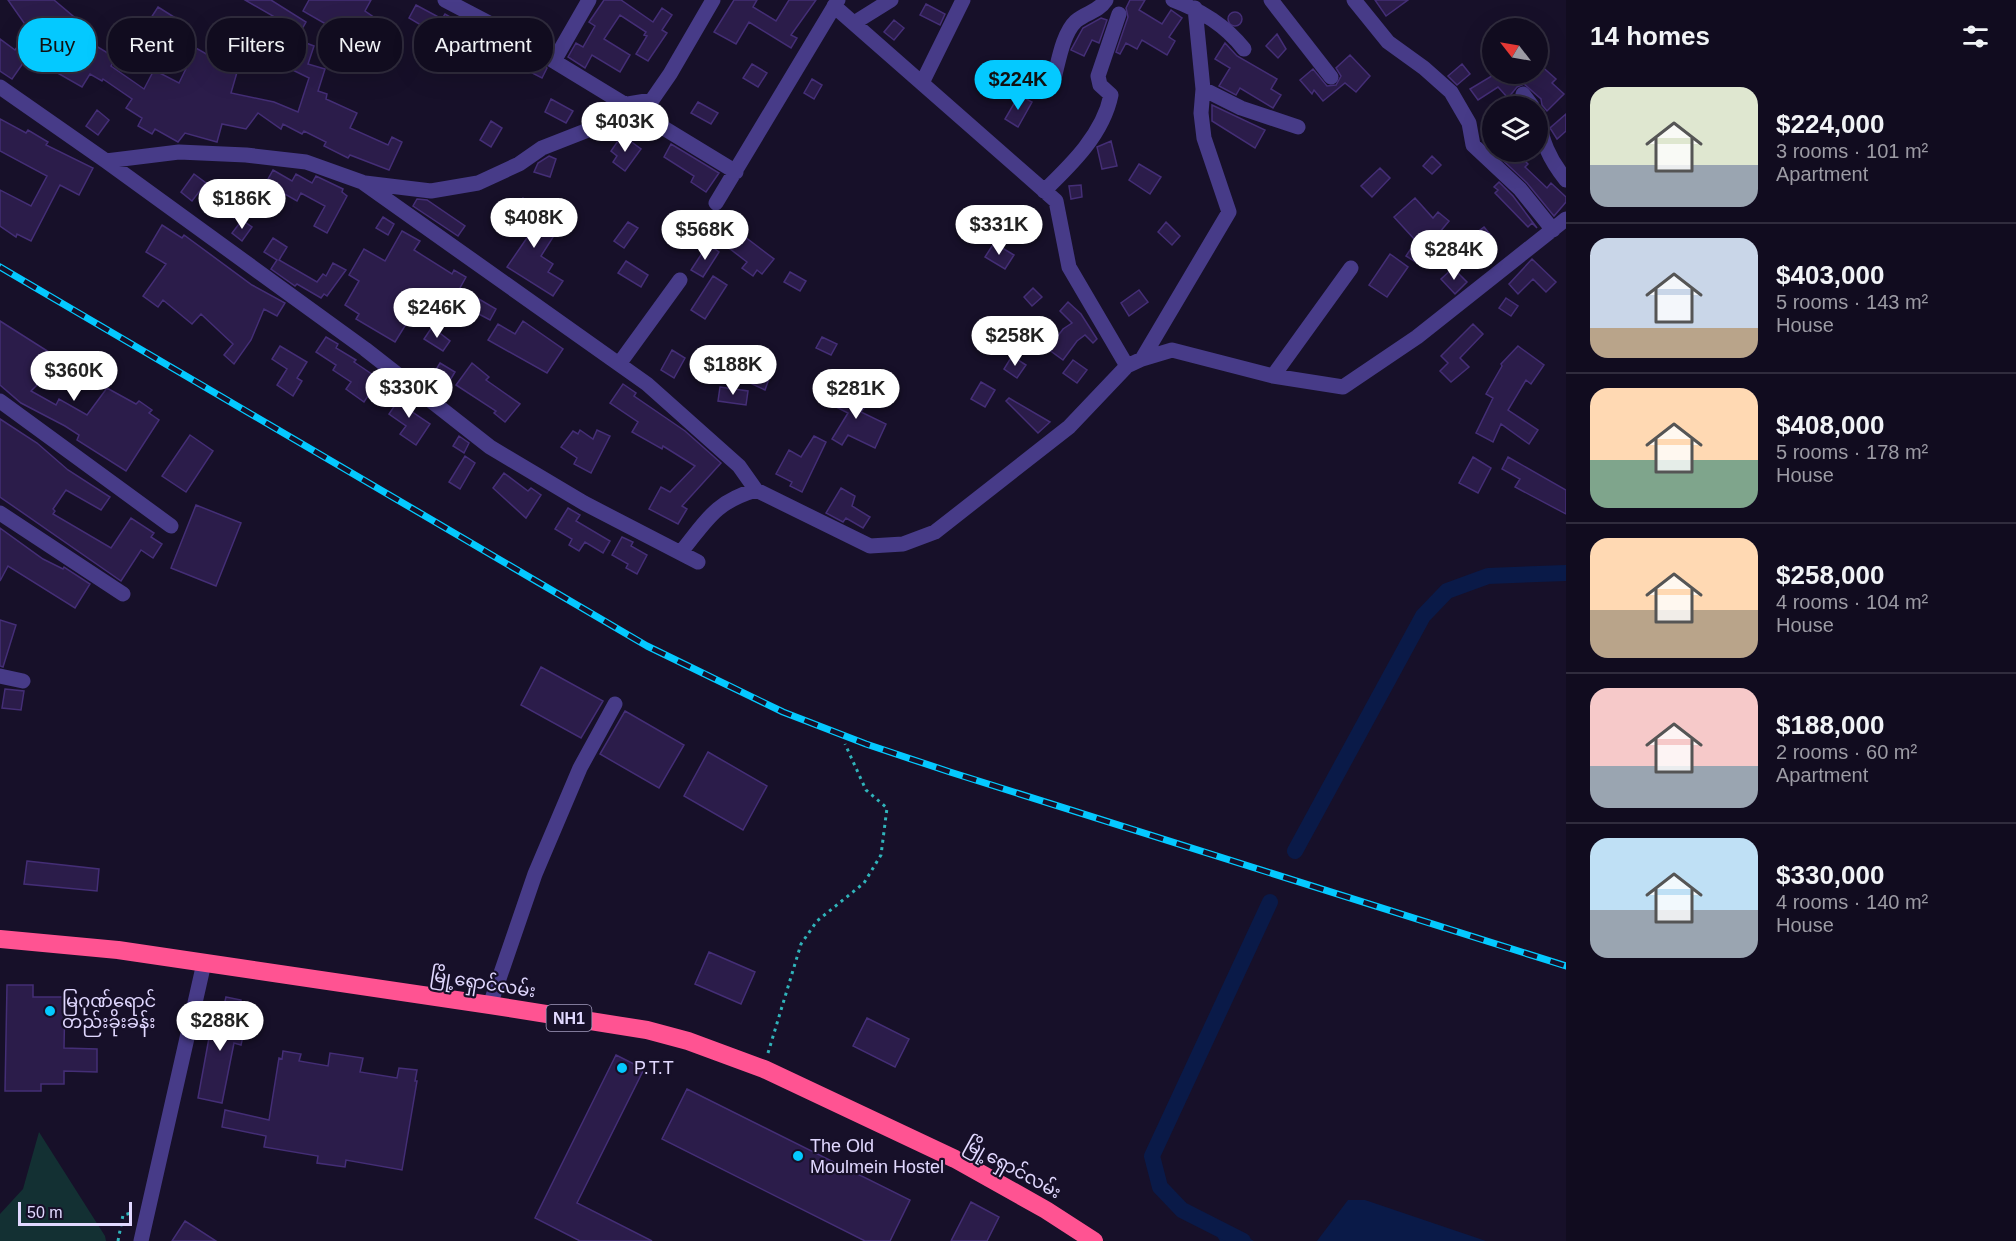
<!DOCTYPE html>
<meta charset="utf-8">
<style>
body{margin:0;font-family:Arial,"Noto Sans Myanmar",sans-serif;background:#1a1528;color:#f1f3f6;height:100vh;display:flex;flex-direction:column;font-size:22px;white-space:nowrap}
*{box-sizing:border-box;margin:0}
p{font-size:20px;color:#9c9ba4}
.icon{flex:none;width:33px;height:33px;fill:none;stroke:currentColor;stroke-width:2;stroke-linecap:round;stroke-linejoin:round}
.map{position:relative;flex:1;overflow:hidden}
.sheet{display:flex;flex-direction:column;background:#110c1f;width:450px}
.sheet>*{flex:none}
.hud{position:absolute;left:18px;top:18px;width:570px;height:54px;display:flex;gap:12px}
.needle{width:39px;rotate:301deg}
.buttons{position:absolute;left:1482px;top:18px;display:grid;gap:12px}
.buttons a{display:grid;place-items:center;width:66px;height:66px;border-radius:50%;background:#110c1f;box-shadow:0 6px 24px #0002,0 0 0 2px #302c3d;font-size:30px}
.scale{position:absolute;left:18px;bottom:15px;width:114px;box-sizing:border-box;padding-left:6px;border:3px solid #e1d8ff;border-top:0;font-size:16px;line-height:21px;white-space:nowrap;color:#e1d8ff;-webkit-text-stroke:4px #171029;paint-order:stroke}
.price{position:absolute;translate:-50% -51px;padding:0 14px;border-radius:21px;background:#fff;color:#222;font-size:20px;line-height:39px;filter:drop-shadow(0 2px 3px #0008)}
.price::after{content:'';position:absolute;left:50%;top:36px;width:18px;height:14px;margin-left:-9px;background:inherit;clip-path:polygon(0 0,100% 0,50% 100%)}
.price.active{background:#04c9ff;color:#111}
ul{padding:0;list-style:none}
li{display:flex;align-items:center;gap:18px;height:150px;padding:0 24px}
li+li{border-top:2px solid #302c3d}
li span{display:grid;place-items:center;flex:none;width:168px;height:120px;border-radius:18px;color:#555}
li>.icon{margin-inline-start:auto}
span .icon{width:72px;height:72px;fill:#fffc;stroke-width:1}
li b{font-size:26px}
h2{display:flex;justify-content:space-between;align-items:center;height:72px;padding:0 24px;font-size:26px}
.tag{padding:0 21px;border-radius:24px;background:#110c1f;box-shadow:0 6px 24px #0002,0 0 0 2px #302c3d;font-size:21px;line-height:54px}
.tag.active{background:#04c9ff;color:#111}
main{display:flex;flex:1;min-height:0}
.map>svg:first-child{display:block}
.green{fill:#133033}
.water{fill:#0a1a48}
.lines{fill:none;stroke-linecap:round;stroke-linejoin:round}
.canal{stroke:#0a1a48;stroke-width:16}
.building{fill:#2b1c4a;stroke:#442e76;stroke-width:1.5}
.path{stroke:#30b4bb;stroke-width:3;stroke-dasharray:3 4.5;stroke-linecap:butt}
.minor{stroke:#473b88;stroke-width:15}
.highway{stroke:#ff5392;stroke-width:18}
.rail-casing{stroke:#04c9ff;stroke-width:7}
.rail{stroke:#171029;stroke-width:4.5;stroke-dasharray:14;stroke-linecap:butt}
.poi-dot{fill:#04c9ff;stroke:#171029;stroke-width:2}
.labels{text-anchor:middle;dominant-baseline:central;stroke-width:4.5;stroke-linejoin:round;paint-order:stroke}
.shield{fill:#171029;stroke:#a49cbf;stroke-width:1.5}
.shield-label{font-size:16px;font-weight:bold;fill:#e1d8ff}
.street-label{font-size:18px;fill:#e1d8ff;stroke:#171029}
.poi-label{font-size:18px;fill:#e1d8ff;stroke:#171029;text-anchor:start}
</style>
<main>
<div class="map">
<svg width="1566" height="1241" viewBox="0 0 1566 1241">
<rect width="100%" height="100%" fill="#171029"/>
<path class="green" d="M39,1132L105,1236L106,1241H0V1214L23,1189Z"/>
<path class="water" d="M1348,1200H1365L1486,1241H1317Z
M1219,1222L1254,1241H1220L1213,1230Z"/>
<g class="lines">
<path class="canal" d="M1295,851L1423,616L1447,591L1488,576L1566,573
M1243,1241L1182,1210L1160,1187L1152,1156L1270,902"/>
</g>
<path class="building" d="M8,0H54L80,22L73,32L116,58L111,66L144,89L154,70L179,83L196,48L224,64L227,51L242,55L231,93L274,102L298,112L309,78L272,60L275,54L284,56L293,38L314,46L308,64L325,69L318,91L327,94L326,99L357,113L350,128L388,145L392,137L402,142L389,170L350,155L348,158L324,146L326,142L304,131L302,134L283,124L281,129L258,113L246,129L222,124L217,142L185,133L178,142L155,129L152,134L138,126L142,118L126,108L132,99L103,79L102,81L90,74L82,87L28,56L12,79L0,71V39L15,50L29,30Z
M245,0H271L306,22L298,36L281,26L272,18L273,16Z
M309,0H371L365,11L375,18L367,31L350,21L343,34L303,11Z
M604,0H621L653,22L662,8L672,15L662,30L667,33L648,61L636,54L647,36L644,35L646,32L620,15L604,39L630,55L620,72L592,55L585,68L568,57L576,43L583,47L595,26L589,22Z
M734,0H757L753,7L776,21L789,0H816L791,35L797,38L791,48L749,22L736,44L714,32Z
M1130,0H1145L1139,10L1162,24L1171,10L1182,18L1169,37L1175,41L1167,55L1142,40L1137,49L1126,43L1120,54L1116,52L1128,17L1126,8Z
M1375,0H1408L1386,16Z
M926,4L945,14L940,25L920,15Z
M416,5L442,19L445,14L457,21L459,18L503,42L547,68L542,78L507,60L505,65L477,48L474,53L433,28L428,37L418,31L421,25L409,18Z
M158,7L174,17L152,51L136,41Z
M1228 19a7 7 0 1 1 14 0a7 7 0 1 1-14 0Z
M1101,18L1107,20L1099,43L1092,40L1084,56L1071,50L1083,28Z
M894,20L904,28L894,40L884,32Z
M1277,34L1286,49L1278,58L1266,46Z
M1225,43L1237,56L1277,79L1271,89L1281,95L1273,108L1240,88L1236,95L1219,86L1230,68L1215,59Z
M1350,55L1370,76L1356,92L1345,83L1323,101L1314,90L1312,94L1300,80L1313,69L1327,86L1336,85L1341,76L1336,68Z
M1538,63L1556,79L1552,83L1564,94L1547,111L1542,105L1541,99L1524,84L1517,87L1508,98L1498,87L1478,100L1470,89L1495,74H1538Z
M752,64L767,73L758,87L743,78Z
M1462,64L1470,74L1457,85L1448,76Z
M812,79L822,85L814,99L804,93Z
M1019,95L1032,102L1018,127L1005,119Z
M551,99L573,111L566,123L545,112Z
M698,102L718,113L711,124L691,113Z
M1212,105L1265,130L1255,148L1212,121Z
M97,110L109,120L98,135L86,126Z
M1566,114V131L1557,139L1550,128Z
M0,119L26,133L28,130L48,142L46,145L93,168L79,195L60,185L31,241L17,234L16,237L0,226V190L31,206L47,176L0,151Z
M491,121L502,128L491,147L480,140Z
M622,135L641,149L625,171L613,162L617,156L611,151Z
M1111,141L1117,166L1102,169L1097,147Z
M671,144L719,173L706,192L691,182L694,176L664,157Z
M1494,152H1516L1528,164L1525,167L1547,188L1551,183L1566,197V202L1554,216L1527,183Z
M549,156L556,159L550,177L534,172L538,163Z
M1432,156L1441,165L1432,174L1423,166Z
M1139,164L1161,177L1150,194L1129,180Z
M1380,168L1390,178L1372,197L1361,186Z
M273,170L292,181L296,174L312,183L316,176L343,189L342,192L347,196L327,233L314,226L325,206L301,193L297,201L276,189L272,196L262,190Z
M194,174L206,183L192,201L181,192Z
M1499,182L1513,196L1537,228L1532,223L1528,227L1495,193L1498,190L1494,187Z
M1081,185L1082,197L1071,199L1069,186Z
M232,186L248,197L234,218L218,207Z
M523,198L547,215L540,225L555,234L541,256L553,264L548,272L563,281L553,296L507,267L531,232L510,217Z
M1415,198L1433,218L1438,212L1449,221L1429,245L1433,248L1422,266L1406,256L1416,241L1394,217Z
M417,199L427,200L465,226L458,236L413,206Z
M383,217L394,224L388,235L376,228Z
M242,220L252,227L242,241L232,233Z
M628,222L638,228L624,248L614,241Z
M1166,222L1180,236L1172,245L1158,232Z
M162,225L182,238L184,235L252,285L285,303L277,316L264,309L251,340L234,364L224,355L233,344L201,314L192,324L163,300L158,307L143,296L166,264L146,252Z
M1484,227L1492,237L1483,245L1475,234Z
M736,230L774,259L762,274L757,270L753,276L742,268L747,262L725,245Z
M402,231L420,241L414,250L452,274L454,270L466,277L460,288L496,309L490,320L458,303L450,316L415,295L406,308L413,313L395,342L356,319L359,314L345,305L359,281L349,275L364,249L385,261Z
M273,238L287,247L279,260L317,282L323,274L326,276L333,263L346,270L327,296L324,294L321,298L297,284L295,286L271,269L277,260L264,252Z
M994,243L1014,255L1005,269L985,257Z
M708,244L719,252L703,277L691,270Z
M1390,254L1408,267L1387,297L1369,285Z
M1532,259L1556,282L1546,292L1533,279L1518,294L1509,284Z
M626,261L648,275L641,287L618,273Z
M1453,268L1467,282L1455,294L1441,279Z
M790,272L806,281L800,291L784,282Z
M713,276L727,285L705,319L691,310Z
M1033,288L1042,297L1032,306L1024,297Z
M1139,290L1148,302L1129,316L1121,303Z
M1506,298L1518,306L1511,316L1499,308Z
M1068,302L1081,314L1097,339L1093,343L1085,335L1077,341L1063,360L1048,349L1063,329L1072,323L1060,311Z
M0,321L71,366L65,376L53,369L31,391L56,405L59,399L87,415L107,388L136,404L139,401L152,410L149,413L159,420L126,471L77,440L79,435L65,426L21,403L0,385Z
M523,321L563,349L547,373L488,340L498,324L515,334Z
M1473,324L1483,334L1460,358L1469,367L1451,382L1440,371L1448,363L1441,356Z
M432,327L450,341L443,351L424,339Z
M326,337L338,344L336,348L356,360L354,362L379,379L364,402L346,389L351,382L333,370L336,365L316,352Z
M822,337L837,344L831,355L816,348Z
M280,346L307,362L297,378L302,381L293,396L277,385L287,369L272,359Z
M1518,346L1544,365L1531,384L1526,380L1508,410L1538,430L1529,444L1501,424L1493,442L1476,433L1493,398L1486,394L1502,366L1501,364Z
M672,350L685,358L674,378L661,370Z
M1012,356L1026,365L1017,378L1004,369Z
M1073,360L1087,370L1077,383L1063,373Z
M440,363L455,372L446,387L431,378Z
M472,363L489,377L486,380L520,404L505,422L494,413L496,411L456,385Z
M758,371L770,376L765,390L752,384Z
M844,382L856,388L850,399L865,407L861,412L886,424L875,448L848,435L842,445L832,439L848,413L832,405Z
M981,382L995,390L985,407L971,399Z
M623,384L636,393L634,396L685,431L721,463L682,506L687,509L678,524L649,509L661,487L670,492L695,466L663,446L662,449L632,432L638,422L610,403Z
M720,387L748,391L746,405L718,401Z
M403,393L417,403L411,411L430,424L416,445L400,434L406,426L389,414Z
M1009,398L1050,422L1038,433L1006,401Z
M0,419L37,443L68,470L110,497L101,510L66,490L53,509L55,511L53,514L111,548L131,518L154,533L151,537L162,544L153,558L141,550L121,581L0,497Z
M580,430L593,439L597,430L610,436L591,473L574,464L577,458L561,447L573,431L578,434Z
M190,435L213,451L186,492L162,476Z
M459,436L469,443L464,453L453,446Z
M814,436L826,442L802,492L790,486L792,482L776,474L789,450L801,457Z
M465,456L475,463L460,489L449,482Z
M1473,457L1491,468L1478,493L1459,483Z
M1508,457L1566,490V514L1515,487L1520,479L1502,469Z
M504,473L528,491L531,488L541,495L526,518L493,488Z
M841,488L855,496L852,506L870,517L863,528L846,518L843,522L826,513Z
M196,505L241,523L216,586L171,568Z
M568,508L580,515L576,521L610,541L603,553L585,542L579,551L569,545L572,539L555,529Z
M0,528L43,559L63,569L64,567L90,584L75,608L8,566L0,581Z
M622,537L633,542L631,546L647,555L637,574L626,568L628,564L612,555Z
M0,620L16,625L3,667L0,666Z
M541,667L603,701L581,738L521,705Z
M5,689L24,691L21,710L2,708Z
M625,711L684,745L659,788L600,754Z
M708,752L767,786L743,830L684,796Z
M27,861L99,869L97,891L24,884Z
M709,952L755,972L741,1004L695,984Z
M7,985H33V997H65L64,1048L97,1049V1072L64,1071V1084H41V1091H5Z
M226,997L241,1000L236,1031L244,1032L241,1045L234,1043L222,1103L198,1098L213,1016L221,1018Z
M867,1018L909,1039L895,1067L853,1046Z
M283,1051L301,1054L299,1061L328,1066L330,1053L363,1058L360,1072L397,1078L399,1068L417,1070L415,1081H417L402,1170L346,1160L345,1167L317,1163L318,1156L264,1147L266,1136L222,1127L225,1110L269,1120L279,1058L282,1059Z
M616,1055L644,1069L577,1203L652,1241H580L535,1218Z
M687,1089L910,1200L890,1241H865L662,1139Z
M971,1202L999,1217L987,1241H951Z
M185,1221L216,1241H172Z"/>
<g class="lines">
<path class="path" d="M768,1053L801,944L817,921L864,883L881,855L887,808L866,790L845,744
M118,1241L123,1215L132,1213"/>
<path class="minor" d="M445,0L506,32L736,172
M1173,0C1202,11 1225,25 1244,49
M1271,0L1331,77
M1354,0L1388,42L1424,68L1451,92L1469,123L1473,145L1520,189L1553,230
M834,6L1056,201L1069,267L1127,366
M854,23L891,0
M554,61L589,0
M1053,82C1058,65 1062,34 1076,21C1087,12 1098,12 1106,0
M922,83L963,0
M0,87L106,161L365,349L490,447L584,503L698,562
M1203,89L1241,108L1298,127
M1523,94L1532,106
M622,105L652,100L670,74L713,0
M1538,114C1541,140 1549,159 1566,180
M106,161L179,152L246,155L306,162L362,182L647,384L739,466L756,490L870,546L903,544L935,532L1069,427L1127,366L1142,359L1172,350L1273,376L1343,387L1417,337L1566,219
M365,183L431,191L478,183L519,164L542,148L634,112
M1044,191C1072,164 1103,134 1111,95L1100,85L1098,76L1119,14
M716,203L838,0
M1142,359L1229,212L1204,138L1201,113L1203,89L1195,8
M619,364L680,280
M1273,376L1351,268
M0,401L171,526
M0,513L123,594
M681,552C707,520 715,502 756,490
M0,676L23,681
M490,1005L535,874L580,768L615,704
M141,1241L204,963"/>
<path class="highway" d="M0,939L118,950L490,1005L647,1030L688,1041L764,1069L955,1159L1046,1210L1094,1241"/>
<defs>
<path id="rail" d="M0,267L647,646L783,712L866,744L950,772L1566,966"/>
</defs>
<use href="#rail" class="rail-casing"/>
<use href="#rail" class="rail"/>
</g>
<g class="poi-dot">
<circle cx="50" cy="1011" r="6"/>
<circle cx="622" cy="1068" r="6"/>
<circle cx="798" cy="1156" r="6"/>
</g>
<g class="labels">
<rect class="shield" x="546.5" y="1005" width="45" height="26" rx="4.5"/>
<g class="shield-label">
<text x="569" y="1018">NH1</text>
</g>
<g class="street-label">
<text transform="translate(483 983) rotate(9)">မြို့ရှောင်လမ်း</text>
<text transform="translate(1013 1168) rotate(29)">မြို့ရှောင်လမ်း</text>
</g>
<g class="poi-label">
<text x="62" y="1001">မြဂုဏ်ရောင်<tspan x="62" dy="21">တည်းခိုးခန်း</tspan></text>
<text x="634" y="1068">P.T.T</text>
<text x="810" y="1146">The Old<tspan x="810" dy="21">Moulmein Hostel</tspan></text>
</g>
</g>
</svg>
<div class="buttons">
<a><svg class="needle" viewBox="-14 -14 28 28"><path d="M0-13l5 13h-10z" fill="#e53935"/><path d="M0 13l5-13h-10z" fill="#9c9ba4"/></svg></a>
<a><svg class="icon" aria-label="layers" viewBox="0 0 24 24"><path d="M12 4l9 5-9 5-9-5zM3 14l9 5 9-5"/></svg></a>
</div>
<div class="scale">50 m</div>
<b class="price active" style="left:1018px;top:111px">$224K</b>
<b class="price" style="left:625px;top:153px">$403K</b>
<b class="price" style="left:242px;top:230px">$186K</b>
<b class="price" style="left:534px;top:249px">$408K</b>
<b class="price" style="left:999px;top:256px">$331K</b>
<b class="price" style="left:705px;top:261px">$568K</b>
<b class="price" style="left:1454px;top:281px">$284K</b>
<b class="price" style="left:437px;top:339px">$246K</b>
<b class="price" style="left:1015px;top:367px">$258K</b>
<b class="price" style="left:733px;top:396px">$188K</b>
<b class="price" style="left:74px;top:402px">$360K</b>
<b class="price" style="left:409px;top:419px">$330K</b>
<b class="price" style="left:856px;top:420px">$281K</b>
<b class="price" style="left:220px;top:1052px">$288K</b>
<div class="hud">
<a class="tag active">Buy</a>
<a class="tag">Rent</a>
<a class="tag">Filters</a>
<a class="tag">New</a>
<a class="tag">Apartment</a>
</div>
</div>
<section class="sheet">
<h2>14 homes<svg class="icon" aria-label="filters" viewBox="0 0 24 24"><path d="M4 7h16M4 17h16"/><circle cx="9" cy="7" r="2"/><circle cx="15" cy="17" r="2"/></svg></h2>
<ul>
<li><span style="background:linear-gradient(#dfe7d0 65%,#9aa5b1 0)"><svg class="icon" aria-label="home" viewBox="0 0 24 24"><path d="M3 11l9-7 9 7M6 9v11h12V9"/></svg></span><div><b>$224,000</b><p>3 rooms · 101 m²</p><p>Apartment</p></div></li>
<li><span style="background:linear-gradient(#c9d6e8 75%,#b9a48a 0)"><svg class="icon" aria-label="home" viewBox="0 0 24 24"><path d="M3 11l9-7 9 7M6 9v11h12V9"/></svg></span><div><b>$403,000</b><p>5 rooms · 143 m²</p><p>House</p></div></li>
<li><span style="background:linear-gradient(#ffd9b3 60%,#7fa58c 0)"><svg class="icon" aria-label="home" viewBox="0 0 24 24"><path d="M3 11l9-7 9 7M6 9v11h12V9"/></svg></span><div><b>$408,000</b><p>5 rooms · 178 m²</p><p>House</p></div></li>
<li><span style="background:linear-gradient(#ffd9b3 60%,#b9a48a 0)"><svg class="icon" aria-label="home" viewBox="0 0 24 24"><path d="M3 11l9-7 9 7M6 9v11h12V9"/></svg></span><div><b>$258,000</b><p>4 rooms · 104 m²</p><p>House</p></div></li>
<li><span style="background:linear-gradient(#f6c9c9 65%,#9aa5b1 0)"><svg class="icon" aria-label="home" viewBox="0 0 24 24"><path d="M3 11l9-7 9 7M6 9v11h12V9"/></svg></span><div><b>$188,000</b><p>2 rooms · 60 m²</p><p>Apartment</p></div></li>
<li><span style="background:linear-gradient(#bfe0f5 60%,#9aa5b1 0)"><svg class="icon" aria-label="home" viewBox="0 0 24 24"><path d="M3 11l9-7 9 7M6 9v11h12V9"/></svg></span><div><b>$330,000</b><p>4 rooms · 140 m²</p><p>House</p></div></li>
</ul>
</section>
</main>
